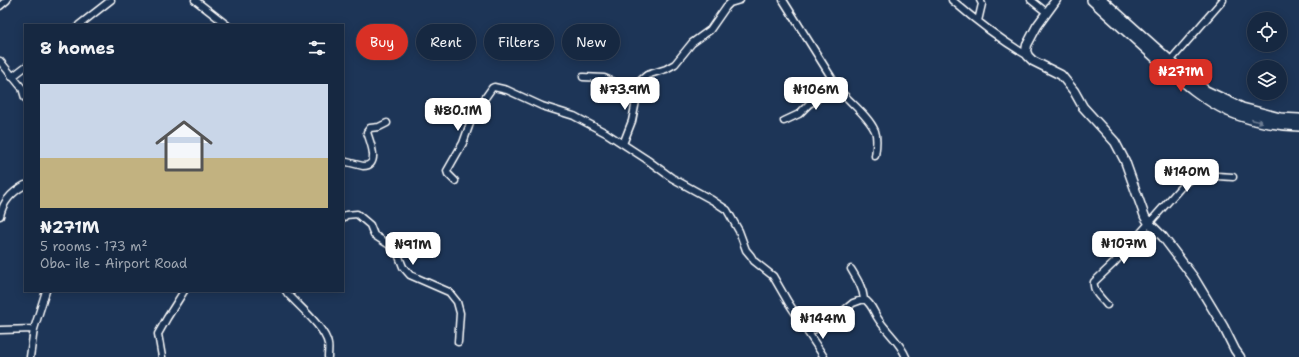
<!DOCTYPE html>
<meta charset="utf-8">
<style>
body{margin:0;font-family:"Shantell Sans",sans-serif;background:#1f3048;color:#f1f3f6;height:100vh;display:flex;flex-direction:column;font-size:15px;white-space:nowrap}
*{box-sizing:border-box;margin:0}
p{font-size:13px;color:#9ea6b1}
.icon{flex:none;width:22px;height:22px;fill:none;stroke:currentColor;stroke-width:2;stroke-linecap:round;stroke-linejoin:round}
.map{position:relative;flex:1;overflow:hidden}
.details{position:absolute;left:24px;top:24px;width:320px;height:268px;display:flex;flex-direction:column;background:#162841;border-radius:0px;box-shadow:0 2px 10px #0003,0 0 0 1px #35445a}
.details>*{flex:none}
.guide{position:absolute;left:356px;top:24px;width:380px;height:36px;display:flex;gap:8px}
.buttons{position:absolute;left:1247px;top:12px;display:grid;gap:8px}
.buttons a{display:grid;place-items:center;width:40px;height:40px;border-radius:50%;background:#162841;box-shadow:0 2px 10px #0003,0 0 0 1px #35445a;font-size:20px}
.price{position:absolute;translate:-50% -34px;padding:0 9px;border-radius:8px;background:#fff;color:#222;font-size:13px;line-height:26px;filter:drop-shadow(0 1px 2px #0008)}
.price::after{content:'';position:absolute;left:50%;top:24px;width:12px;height:9px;margin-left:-6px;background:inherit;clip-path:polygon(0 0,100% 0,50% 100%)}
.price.current{background:#d93025;color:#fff}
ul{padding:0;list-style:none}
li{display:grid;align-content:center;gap:8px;height:212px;padding:0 16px}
li span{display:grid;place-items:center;height:124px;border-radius:0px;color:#555}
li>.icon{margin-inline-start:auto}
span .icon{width:72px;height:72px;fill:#fffc;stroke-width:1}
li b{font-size:17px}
h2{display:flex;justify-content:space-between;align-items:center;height:48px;padding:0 16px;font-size:17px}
.tag{padding:0 14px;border-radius:18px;background:#162841;box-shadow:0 2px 10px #0003,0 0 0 1px #35445a;font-size:14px;line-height:36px}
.tag.current{background:#d93025;color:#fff}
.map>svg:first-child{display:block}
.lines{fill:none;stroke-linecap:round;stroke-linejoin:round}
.minor-casing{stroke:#fff;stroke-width:9}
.tertiary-casing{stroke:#fff;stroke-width:11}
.secondary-casing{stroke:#fff;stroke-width:12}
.minor{stroke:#1d3557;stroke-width:6}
.tertiary{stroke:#1d3557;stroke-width:8}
.secondary{stroke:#1d3557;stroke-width:9}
.oneway{fill:#6c7c92}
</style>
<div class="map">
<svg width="1299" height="357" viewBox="0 0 1299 357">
<rect width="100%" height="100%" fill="#1d3557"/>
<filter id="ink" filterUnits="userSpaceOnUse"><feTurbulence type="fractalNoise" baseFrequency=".025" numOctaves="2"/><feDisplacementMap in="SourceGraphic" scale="8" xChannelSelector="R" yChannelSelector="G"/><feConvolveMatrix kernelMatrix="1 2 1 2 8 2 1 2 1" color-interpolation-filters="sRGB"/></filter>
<g filter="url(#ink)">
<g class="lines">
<defs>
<path id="minor" d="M195,0L227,25
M783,0L838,88C849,102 868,115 875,131C878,139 876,148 875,156
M952,0C976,21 1001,40 1028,56
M1031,0L1046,12
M0,6L7,0
M978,21L982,4L980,0
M79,25L111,0
M0,61L22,88L25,98
M1170,61L1223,0
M12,77L25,67
M583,77L604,78L621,85L640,81
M784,121L799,114L809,104L816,100L834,81
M623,144L632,121L640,81L647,75L666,69L675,64L692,43L710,30L726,7L730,3L740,0
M343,161L363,166C381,166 370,142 367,132L370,128L379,127L387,123
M455,181L448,174L447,171L463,143L473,115L492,88L494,87L507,90L542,106L574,116L606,133L646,159L672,178L712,200L727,210L739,231L746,250L751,256L754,261L773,276L788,302L824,357
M0,216C3,201 12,192 25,185
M343,218L346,215L357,214L370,225L374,235L394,248L398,254L403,267L410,275L449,292L457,302L460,313L458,342
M851,269C857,279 863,288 864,299
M286,291L288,294C299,306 326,329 328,344C329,348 328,353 328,357
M1107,305C1102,299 1092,291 1094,282L1114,263L1182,186L1187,181L1201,175L1233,177
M0,330L34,329
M808,333L836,317L853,303L864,299C871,303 873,310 877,317C886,332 899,340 906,357
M30,357L34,329L46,291
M162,357L158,334L167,318L184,291"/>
<path id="tertiary" d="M1056,0L1037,26L1027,45L1026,51L1028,56L1033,61L1061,75L1074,91L1083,107L1115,142L1125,161L1145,217L1149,223L1163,237L1194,278L1223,326L1235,350L1240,357"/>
<path id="secondary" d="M1092,0C1113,19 1134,38 1155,57C1178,77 1200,98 1228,111C1251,121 1275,125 1299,126
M1102,0L1188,77L1206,91L1242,108L1280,118L1299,119"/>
</defs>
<use href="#minor" class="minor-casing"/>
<use href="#tertiary" class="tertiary-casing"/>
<use href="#secondary" class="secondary-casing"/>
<use href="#minor" class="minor"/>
<use href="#tertiary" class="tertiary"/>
<use href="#secondary" class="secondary"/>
</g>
<defs><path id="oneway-solid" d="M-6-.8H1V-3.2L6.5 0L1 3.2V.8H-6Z"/></defs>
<use class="oneway" href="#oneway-solid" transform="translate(1257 121) rotate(15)"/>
</g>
</svg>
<div class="buttons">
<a><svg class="icon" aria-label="locate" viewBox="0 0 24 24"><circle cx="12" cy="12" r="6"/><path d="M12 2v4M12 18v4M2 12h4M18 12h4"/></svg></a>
<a><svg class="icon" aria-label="layers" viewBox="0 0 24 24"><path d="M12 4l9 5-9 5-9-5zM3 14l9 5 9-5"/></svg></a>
</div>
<b class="price current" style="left:1181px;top:93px">₦271M</b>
<b class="price" style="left:625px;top:111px">₦73.9M</b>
<b class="price" style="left:816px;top:111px">₦106M</b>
<b class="price" style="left:458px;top:132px">₦80.1M</b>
<b class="price" style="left:1187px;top:193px">₦140M</b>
<b class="price" style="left:1124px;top:265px">₦107M</b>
<b class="price" style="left:413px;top:266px">₦91M</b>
<b class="price" style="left:823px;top:340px">₦144M</b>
<div class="guide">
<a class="tag current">Buy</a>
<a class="tag">Rent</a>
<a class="tag">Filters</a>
<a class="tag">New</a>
</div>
<section class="details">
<h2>8 homes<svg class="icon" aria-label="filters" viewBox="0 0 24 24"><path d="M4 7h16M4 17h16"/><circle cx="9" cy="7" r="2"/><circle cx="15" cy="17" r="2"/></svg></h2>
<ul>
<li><span style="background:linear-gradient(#c9d6e8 60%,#c2b280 0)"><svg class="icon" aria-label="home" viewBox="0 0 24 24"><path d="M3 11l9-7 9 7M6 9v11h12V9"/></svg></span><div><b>₦271M</b><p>5 rooms · 173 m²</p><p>Oba- ile - Airport Road</p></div></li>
</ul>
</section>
</div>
